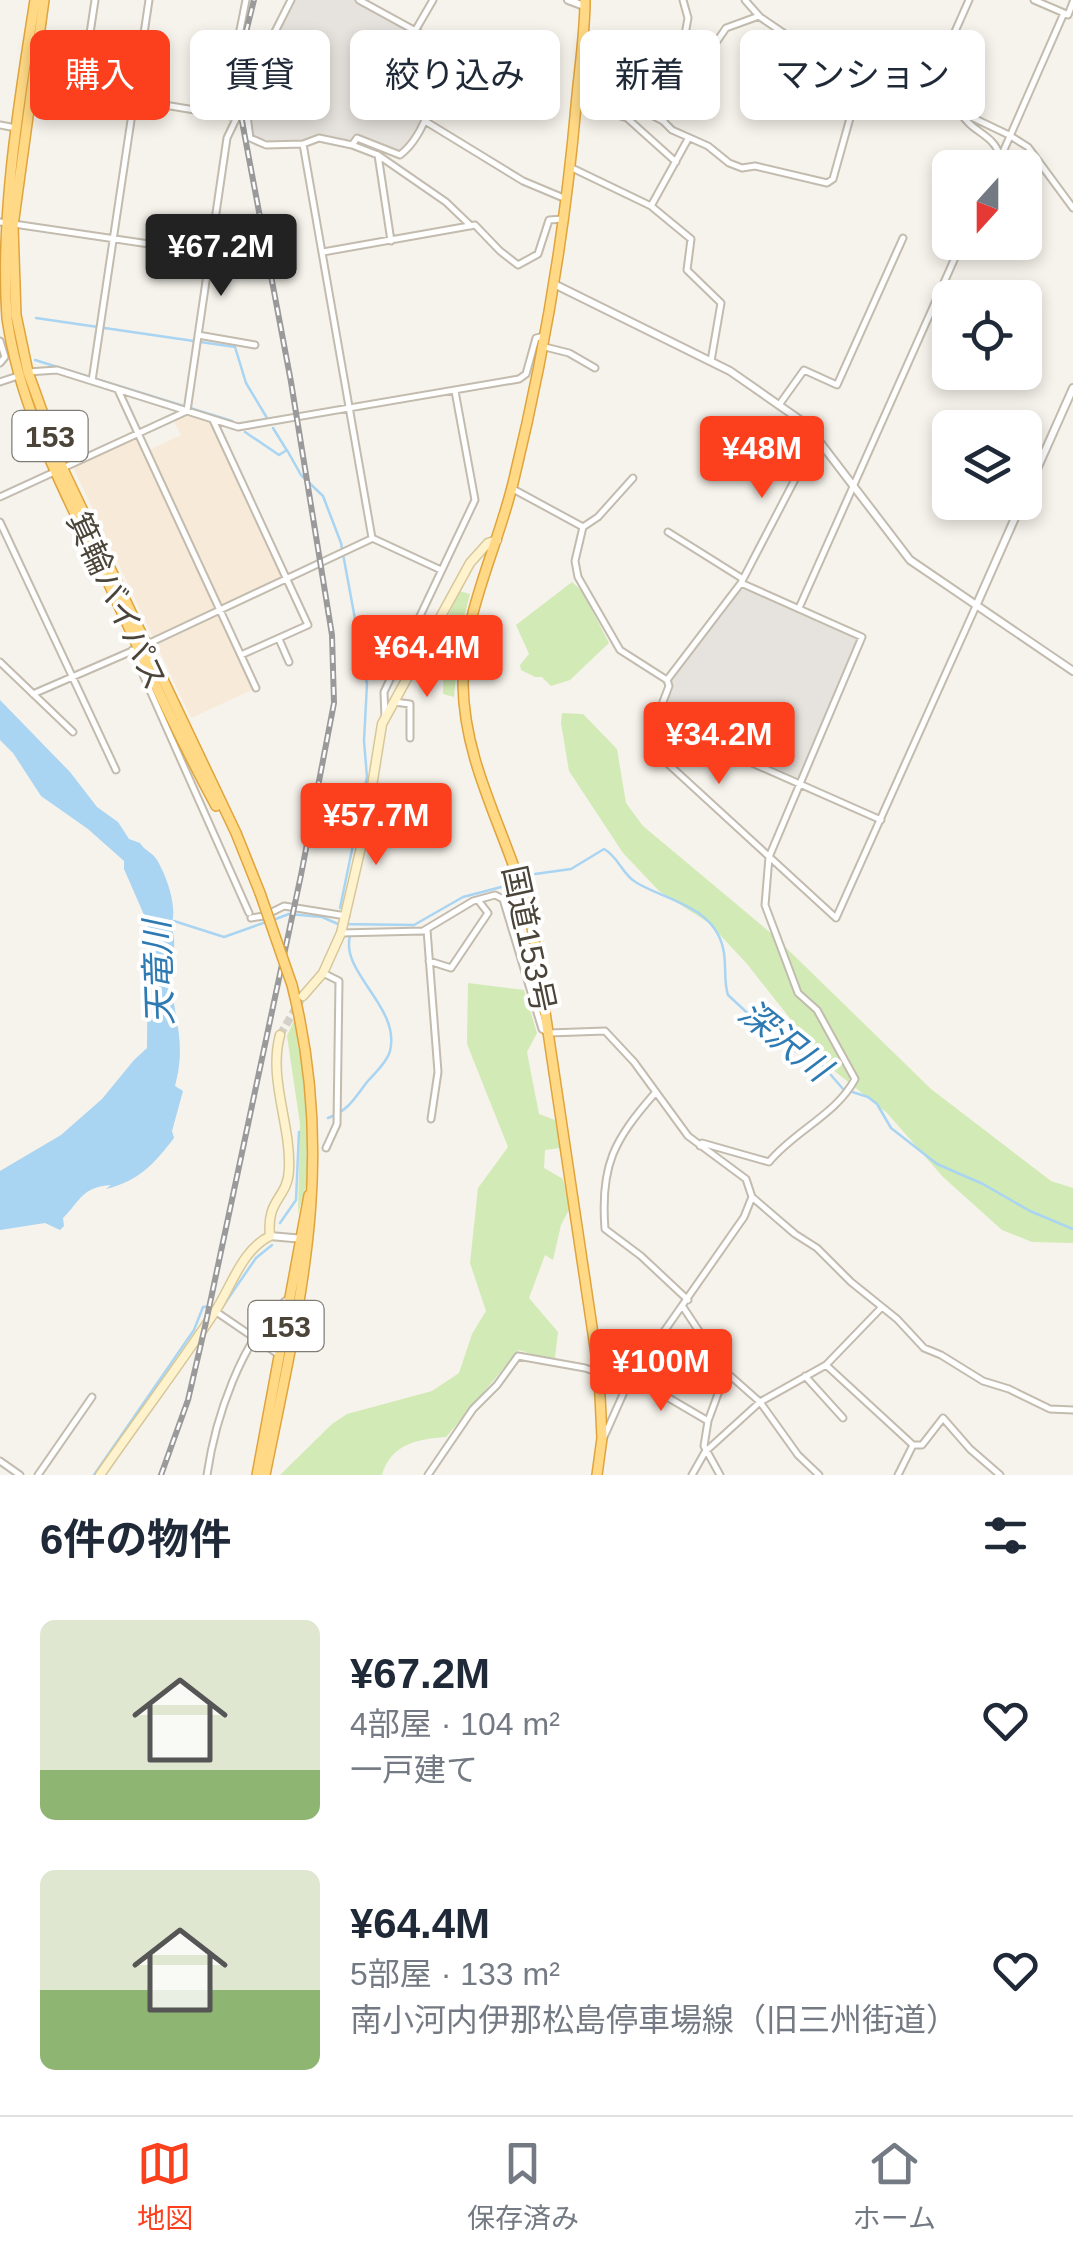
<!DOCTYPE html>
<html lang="ja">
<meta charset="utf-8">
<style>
body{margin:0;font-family:Helvetica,"Noto Sans JP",sans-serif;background:#f6f6f7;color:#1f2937;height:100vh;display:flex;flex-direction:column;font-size:38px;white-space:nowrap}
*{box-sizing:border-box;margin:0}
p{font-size:32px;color:#747a83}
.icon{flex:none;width:55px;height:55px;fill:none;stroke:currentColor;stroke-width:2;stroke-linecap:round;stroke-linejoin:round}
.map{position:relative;height:1475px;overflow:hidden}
.drawer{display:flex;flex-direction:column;background:#fff;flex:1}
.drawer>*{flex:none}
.guide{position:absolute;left:30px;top:30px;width:1015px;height:90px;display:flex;gap:20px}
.needle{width:65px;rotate:201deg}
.tools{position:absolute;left:932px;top:150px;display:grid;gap:20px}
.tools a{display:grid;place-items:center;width:110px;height:110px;border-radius:15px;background:#fff;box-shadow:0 5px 15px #0003;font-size:50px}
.price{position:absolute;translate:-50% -85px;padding:0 22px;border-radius:10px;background:#fc3f1d;color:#fff;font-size:32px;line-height:65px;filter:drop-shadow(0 2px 5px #0008)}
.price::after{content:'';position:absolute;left:50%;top:60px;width:30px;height:22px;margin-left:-15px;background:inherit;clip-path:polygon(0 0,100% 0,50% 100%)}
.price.active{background:#222;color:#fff}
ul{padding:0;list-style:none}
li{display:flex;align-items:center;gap:30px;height:250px;padding:0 40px}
li span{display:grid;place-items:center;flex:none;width:280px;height:200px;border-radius:15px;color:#555}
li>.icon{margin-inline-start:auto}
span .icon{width:120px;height:120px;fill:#fffc;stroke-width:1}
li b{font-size:42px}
h2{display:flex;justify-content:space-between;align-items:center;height:120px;padding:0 40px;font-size:42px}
.pill{padding:0 35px;border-radius:15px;background:#fff;box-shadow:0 5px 15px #0003;font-size:35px;line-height:90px}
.pill.active{background:#fc3f1d;color:#fff}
.tabs{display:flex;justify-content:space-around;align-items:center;height:140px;border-top:2px solid #e0e1e3;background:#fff;font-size:28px;color:#747a83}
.tabs a{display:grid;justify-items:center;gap:5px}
.tabs .active{color:#fc3f1d}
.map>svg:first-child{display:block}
.commercial{fill:#f7ead8}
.industrial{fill:#e6e2dd}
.green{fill:#d2eab5}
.water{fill:#a9d4f2}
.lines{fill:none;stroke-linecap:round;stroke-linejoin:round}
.stream{stroke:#a9d4f2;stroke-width:2.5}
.secondary-tunnel{stroke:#d4d0c8;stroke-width:8;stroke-dasharray:8 4;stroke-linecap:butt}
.minor-casing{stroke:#c2bbae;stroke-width:9}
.tertiary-casing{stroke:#c2bbae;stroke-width:10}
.secondary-casing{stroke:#d6c79b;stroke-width:11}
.trunk-casing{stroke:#e0a43c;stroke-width:12}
.minor{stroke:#fff;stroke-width:5}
.tertiary{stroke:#fff;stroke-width:6}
.secondary{stroke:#fff3cd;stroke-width:8}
.trunk{stroke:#ffd985;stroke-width:9}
.rail-casing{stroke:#9a9a9a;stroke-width:6}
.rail{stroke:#fff;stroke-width:2.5;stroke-dasharray:8;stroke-linecap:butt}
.trunk-bridge-casing{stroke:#e0a43c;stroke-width:12;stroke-linecap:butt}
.trunk-bridge{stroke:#ffd985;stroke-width:9}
.labels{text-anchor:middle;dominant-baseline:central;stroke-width:8;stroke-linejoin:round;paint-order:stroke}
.shield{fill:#fff;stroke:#817c74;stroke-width:2.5}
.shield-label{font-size:30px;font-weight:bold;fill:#4b4439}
.street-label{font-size:32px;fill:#4b4439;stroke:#fff}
.water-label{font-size:35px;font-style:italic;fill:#2e7ab2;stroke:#fff}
</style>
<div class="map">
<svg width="1073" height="1475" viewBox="0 0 1073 1475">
<rect width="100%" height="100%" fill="#f6f3ec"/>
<path class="commercial" d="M190,415L211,421L285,578L220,610L256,688L191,718L72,465L139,434L147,451L181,435L173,419Z"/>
<path class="industrial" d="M291,0H359L421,34L437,49L425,121L400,155L357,139L352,145L326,139L303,144L266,145L250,138L244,104L247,83Z
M741,583L862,637L799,782L655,719L669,687L667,680Z"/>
<path class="green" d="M572,582L582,591L609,643L570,680L551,686L542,677H535L521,670L520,665L529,654L516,625Z
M459,591L470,594L460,633L454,697L443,694L445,624Z
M562,713L583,714L617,749L626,803L643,826L772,934L931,1089L1051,1181L1073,1188V1243L1032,1242L1002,1230L943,1177L887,1113L827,1065L747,964L709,923L659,891L623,853L569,771L561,723Z
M468,983L524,990L537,1033L527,1052L539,1114L555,1120L560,1148L545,1150L544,1168L563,1179L570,1208L561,1225L553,1260L545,1255L529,1298L558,1332L555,1358H544L519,1350L446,1437C417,1439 391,1444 382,1475H280L332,1424L347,1414L432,1391L459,1373L472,1334L486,1311L470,1263L478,1188L508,1147L467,1044Z
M296,1016L306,1072L310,1170L298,1214L300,1124L287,1036Z"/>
<path class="water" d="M0,700L70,772L97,807L118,822L129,839L140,843C145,851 152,852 157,860C164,871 179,906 171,926C177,942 173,956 172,973C171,1017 188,1037 175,1086L183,1091L172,1131L174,1138C154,1164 139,1181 106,1189L111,1185C82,1187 81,1200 63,1218L64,1226L60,1230L45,1223L0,1230V1171L61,1135L102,1099L134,1060L147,1048L148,924L124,869V861L88,829L41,796L13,753L0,740Z"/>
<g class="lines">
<path class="stream" d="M36,318L235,347L246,383L267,418
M35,360L232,421
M273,428L286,449
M245,432L279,455L287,450L301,475L323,496L341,543L367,684L364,741L367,777L340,908
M535,874L571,869L604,849C619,857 622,875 637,883C668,901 714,907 723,948C727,963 723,980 728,995L783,1046L818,1060L843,1089L868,1097L877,1104L891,1128L937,1164L983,1184L1030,1211L1073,1229
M273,920L289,914L322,917L338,924L414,925L463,897L505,886
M174,921L224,937L266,922
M328,1118C349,1110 354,1099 367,1082C375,1073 387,1062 390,1051C401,1007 340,973 350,936
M280,1223L296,1200L299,1132
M223,1306L256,1258L272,1245
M94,1475L194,1330L203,1307L214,1306"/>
<path class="secondary-tunnel" d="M280,1035L303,996"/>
<defs>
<path id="minor" d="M291,0L244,93L250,138L266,145L303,144L372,538L441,570
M683,0L688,18L679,68L689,82L663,121L672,130L708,146L729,163L742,168L755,166L827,183L833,179L857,93L867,70
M745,0L760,17L807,49L919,92L1009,135L1028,147L1073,208
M1034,0L1064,13
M415,31L433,0
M89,40L95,0
M689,82L726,28L759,16
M919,92L945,54L969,0
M134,100L237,117L247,114
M578,103L627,118L676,162
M961,113C970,131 994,135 999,154
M627,118L644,111L663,121
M425,121L523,181L566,199
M0,125L16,128
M303,144L319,138L352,145L357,138L400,155C427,134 440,83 437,49L421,34L359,0
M352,145L378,155L391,241
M378,155L446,202L471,226
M570,167L651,206L691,239L687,270L721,303L711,361
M996,168L1064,13L1068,15L1073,2
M651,206L688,139
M0,222L210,253
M323,252L475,225L500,251L518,265L538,254L549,220L563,219
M198,335L255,345
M0,341L5,357L0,363
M545,347L569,353L595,368
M28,372L57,370L238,427L519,379L526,374L536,338L544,336
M92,381L149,0
M0,382L18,376
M118,390L256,688
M779,405L804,370L837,385L903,238
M213,420L308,625L241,655
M816,439L741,583L667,680L669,686L653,728L666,762L836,918L976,606
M513,489L583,527L575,561L578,577L620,650L667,680
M0,497L187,411L227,138L237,117L233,65L246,0
M980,509L982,502
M0,522L116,770
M583,527L598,517L633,478
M668,532L743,579
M799,608L962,242
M279,639L289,662
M132,650L249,913
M0,662L73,732
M33,694L139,648L371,539
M394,702L410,704V738
M385,718L384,692L475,500L455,391
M655,720L881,820
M251,918L264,916L284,906L346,916
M427,930L438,1072L431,1119
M341,933L423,931L473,901L495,895L503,899L542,1029L549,1033L605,1031L634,1062L688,1136L746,1179L752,1197L744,1217L628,1383L604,1437
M429,961L451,968L488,913L478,900
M323,973L339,981L337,1124L326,1148
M655,1093C614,1140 600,1165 605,1229L641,1256L688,1300
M700,1146L702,1143L769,1162C793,1132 837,1114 855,1079L817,1010L798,993L765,905L769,857L862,637L741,583
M752,1197L795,1234L817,1248L851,1282L897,1319L924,1348L941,1355L983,1381L1009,1389L1050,1409L1073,1410
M683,1307L726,1372L760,1402L798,1455L819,1475
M215,1311L278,1354
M826,1365L913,1445
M805,1376L843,1418
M633,1377L708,1421
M0,1461L20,1475
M38,1475L92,1397
M207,1475C215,1419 241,1340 285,1301
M428,1475L473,1409L497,1385L518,1356L585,1368L628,1383
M692,1475L705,1452L760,1402L826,1365L881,1308
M720,1475L704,1446L708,1421L726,1372
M898,1475L913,1445H922L943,1418L970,1449L1000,1475"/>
<path id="tertiary" d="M568,0L584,6
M554,284L730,371L806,424L910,560L1073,671
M1025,496L1073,388
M976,606L1022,502
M270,1236L304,1239"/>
<path id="secondary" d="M303,996L323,973L341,933L365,830L382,724L470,563L488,543L497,540
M100,1475C138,1420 179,1366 216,1310C232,1285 242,1250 270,1236C266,1198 288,1199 289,1169C291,1124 268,1079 280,1035"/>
<path id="trunk" d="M35,0C19,103 0,213 7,318C20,411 67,496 107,580C142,656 176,732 216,806
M44,0L13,226L16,315L28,372L63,469L236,833L260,893
M585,0C585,35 579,71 576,106C565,231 544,356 514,479C498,548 463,612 463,684C464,775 519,851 534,938L599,1374L602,1438L597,1475
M257,1475L309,1195
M265,1475C300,1301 337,1163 292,985"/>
</defs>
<use href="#minor" class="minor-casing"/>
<use href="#tertiary" class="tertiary-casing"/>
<use href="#secondary" class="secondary-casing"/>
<use href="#trunk" class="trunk-casing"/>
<use href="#minor" class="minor"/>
<use href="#tertiary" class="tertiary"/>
<use href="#secondary" class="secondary"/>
<use href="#trunk" class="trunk"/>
<defs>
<path id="rail" d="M161,1475L188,1400L206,1322L301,875L334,703L332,635L291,382L241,116L240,56L254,0"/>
</defs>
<use href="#rail" class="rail-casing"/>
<use href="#rail" class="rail"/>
<defs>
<path id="trunk-bridge" d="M260,893L292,985"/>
</defs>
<use href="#trunk-bridge" class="trunk-bridge-casing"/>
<use href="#trunk-bridge" class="trunk-bridge"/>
</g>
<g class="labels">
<g class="shield">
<rect x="12.5" y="411" width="75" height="50" rx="8"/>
<rect x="248.5" y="1301" width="75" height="50" rx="8"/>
</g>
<g class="shield-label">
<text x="50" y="436">153</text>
<text x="286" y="1326">153</text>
</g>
<g class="street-label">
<text transform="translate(117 601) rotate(65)">箕輪バイパス</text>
<text transform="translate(529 939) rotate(78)">国道153号</text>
</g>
<g class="water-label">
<text transform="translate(158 973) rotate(-92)">天竜川</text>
<text transform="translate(785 1040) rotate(39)">深沢川</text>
</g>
</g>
</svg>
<div class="tools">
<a><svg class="needle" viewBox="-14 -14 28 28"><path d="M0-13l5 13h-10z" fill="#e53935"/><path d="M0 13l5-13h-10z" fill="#747a83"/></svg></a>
<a><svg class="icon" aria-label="locate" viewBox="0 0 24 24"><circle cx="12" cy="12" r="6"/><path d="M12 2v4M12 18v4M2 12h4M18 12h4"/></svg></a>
<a><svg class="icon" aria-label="layers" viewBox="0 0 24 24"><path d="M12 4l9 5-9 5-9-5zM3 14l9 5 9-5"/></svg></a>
</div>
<b class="price active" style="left:221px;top:299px">¥67.2M</b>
<b class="price" style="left:762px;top:501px">¥48M</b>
<b class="price" style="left:427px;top:700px">¥64.4M</b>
<b class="price" style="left:719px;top:787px">¥34.2M</b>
<b class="price" style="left:376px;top:868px">¥57.7M</b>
<b class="price" style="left:661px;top:1414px">¥100M</b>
<div class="guide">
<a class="pill active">購入</a>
<a class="pill">賃貸</a>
<a class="pill">絞り込み</a>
<a class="pill">新着</a>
<a class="pill">マンション</a>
</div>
</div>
<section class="drawer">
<h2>6件の物件<svg class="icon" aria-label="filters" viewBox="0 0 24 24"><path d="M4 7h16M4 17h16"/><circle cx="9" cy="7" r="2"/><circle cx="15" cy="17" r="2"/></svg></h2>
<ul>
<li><span style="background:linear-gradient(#dfe7d0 75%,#8fb573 0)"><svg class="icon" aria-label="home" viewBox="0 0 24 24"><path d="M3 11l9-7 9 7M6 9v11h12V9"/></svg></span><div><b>¥67.2M</b><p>4部屋 · 104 m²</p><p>一戸建て</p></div><svg class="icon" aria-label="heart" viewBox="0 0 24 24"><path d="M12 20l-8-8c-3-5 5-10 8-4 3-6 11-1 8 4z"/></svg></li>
<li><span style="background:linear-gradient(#dfe7d0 60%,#8fb573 0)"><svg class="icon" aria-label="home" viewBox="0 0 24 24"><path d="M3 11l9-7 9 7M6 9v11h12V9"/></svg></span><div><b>¥64.4M</b><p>5部屋 · 133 m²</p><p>南小河内伊那松島停車場線（旧三州街道）</p></div><svg class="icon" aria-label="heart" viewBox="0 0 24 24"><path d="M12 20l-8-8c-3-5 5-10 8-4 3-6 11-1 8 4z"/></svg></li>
</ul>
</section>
<nav class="tabs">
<a class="active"><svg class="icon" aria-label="map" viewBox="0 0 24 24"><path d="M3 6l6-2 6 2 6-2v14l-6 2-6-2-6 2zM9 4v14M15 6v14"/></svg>地図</a>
<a><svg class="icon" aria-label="saved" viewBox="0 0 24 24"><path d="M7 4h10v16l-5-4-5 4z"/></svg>保存済み</a>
<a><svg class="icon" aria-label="home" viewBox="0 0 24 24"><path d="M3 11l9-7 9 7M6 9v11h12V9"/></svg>ホーム</a>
</nav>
